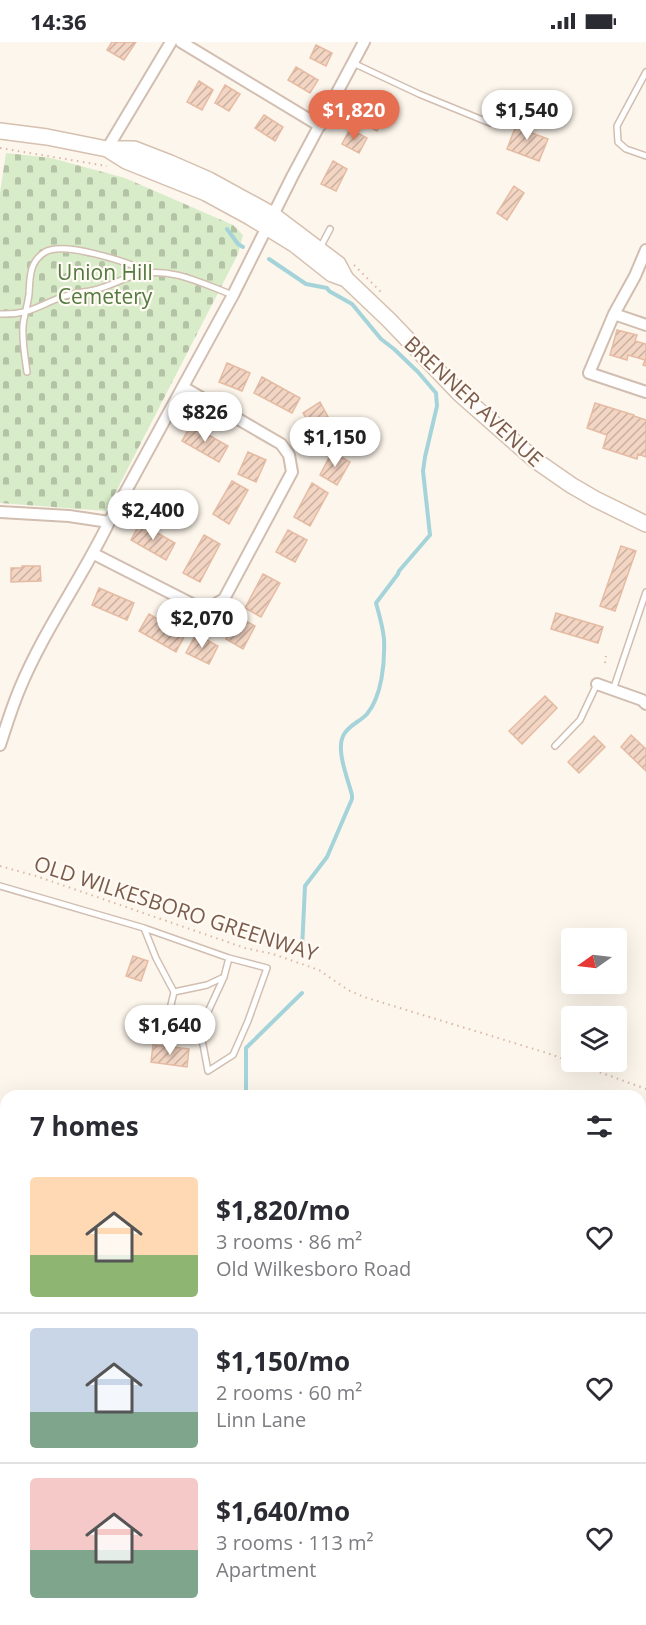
<!DOCTYPE html>
<meta charset="utf-8">
<style>
body{margin:0;font-family:"Open Sans",sans-serif;background:#f7f7f7;color:#2b2b33;height:100vh;display:flex;flex-direction:column;font-size:22px;white-space:nowrap}
*{box-sizing:border-box;margin:0}
p{font-size:20px;color:#7c7c81}
.icon{flex:none;width:33px;height:33px;fill:none;stroke:currentColor;stroke-width:2;stroke-linecap:round;stroke-linejoin:round}
.map{position:relative;flex:1;overflow:hidden}
.panel{position:absolute;left:0px;top:1048px;width:646px;height:536px;display:flex;flex-direction:column;background:#fff;border-radius:18px 18px 0 0;box-shadow:0 6px 24px #0002}
.panel>*{flex:none}
.needle{width:39px;rotate:256deg}
.fabs{position:absolute;left:561px;top:886px;display:grid;gap:12px}
.fabs a{display:grid;place-items:center;width:66px;height:66px;border-radius:6px;background:#fff;box-shadow:0 6px 24px #0002;font-size:30px}
.price{position:absolute;translate:-50% -51px;padding:0 14px;border-radius:21px;background:#fff;color:#222;font-size:20px;line-height:39px;filter:drop-shadow(0 2px 3px #0008)}
.price::after{content:'';position:absolute;left:50%;top:36px;width:18px;height:14px;margin-left:-9px;background:inherit;clip-path:polygon(0 0,100% 0,50% 100%)}
.price.current{background:#e76f51;color:#fff}
ul{padding:0;list-style:none}
li{display:flex;align-items:center;gap:18px;height:150px;padding:0 30px}
li+li{border-top:2px solid #e1e1e2}
li span{display:grid;place-items:center;flex:none;width:168px;height:120px;border-radius:6px;color:#555}
li>.icon{margin-inline-start:auto}
span .icon{width:72px;height:72px;fill:#fffc;stroke-width:1}
li b{font-size:26px}
h2{display:flex;justify-content:space-between;align-items:center;height:72px;padding:0 30px;font-size:26px}
.status{display:flex;justify-content:space-between;align-items:center;height:42px;padding:0 30px;background:#fff;direction:ltr}
.status svg{height:16px;fill:currentColor}
.map>svg:first-child{display:block}
.cemetery{fill:url(#cemetery-stones)}
.lines{fill:none;stroke-linecap:round;stroke-linejoin:round}
.stream{stroke:#a5d3da;stroke-width:4}
.building{fill:url(#building-hatch);stroke:#e6bba3;stroke-width:1.5}
.lane-casing{stroke:#d1beb0;stroke-width:8}
.street-casing{stroke:#d1beb0;stroke-width:14}
.secondary-casing{stroke:#d6c0b0;stroke-width:18}
.path{stroke:#d9b8a5;stroke-width:2;stroke-dasharray:1.5 4.5;stroke-linecap:butt}
.lane{stroke:#fff;stroke-width:5}
.street{stroke:#fff;stroke-width:10}
.secondary{stroke:#fff;stroke-width:15}
.labels{text-anchor:middle;dominant-baseline:central;stroke-width:4.5;stroke-linejoin:round;paint-order:stroke}
.park-label{font-size:21px;fill:#537a41;stroke:#fffaf3}
.street-label{font-size:21px;fill:#7a5c4d;stroke:#fffaf3}
</style>
<div class="status"><b>14:36</b><svg viewBox="0 0 49 12"><path d="M0 12V9h3v3zM5 12V6h3v6zM10 12V3h3v9zM15 12V0h3v12zM26 1h20v11H26zM47 4h2v5h-2z"/></svg></div>
<div class="map">
<svg width="646" height="1583" viewBox="0 0 646 1583">
<defs>
<pattern id="cemetery-stones" width="16" height="16" patternUnits="userSpaceOnUse" patternTransform="scale(1.5)"><rect width="16" height="16" fill="#d8ecc9"/><path d="M2 7V4a2 2 0 0 1 4 0v3zM10 15v-3a2 2 0 0 1 4 0v3z" fill="#b4c2a5"/></pattern>
<pattern id="building-hatch" width="6" height="6" patternUnits="userSpaceOnUse" patternTransform="scale(1.5)"><rect width="6" height="6" fill="#f3d5c3"/><path d="M-1 1l2-2M0 6l6-6M5 7l2-2" fill="none" stroke="#cab0a1"/></pattern>
</defs>
<rect width="100%" height="100%" fill="#fdf6ec"/>
<path class="cemetery" d="M6,111L51,116L125,136L233,183L243,193L238,212L106,469L0,461V151Z
M0,1495H6V1578H243L242,1583H0Z"/>
<g class="lines">
<path class="stream" d="M227,187L238,202L243,205
M269,217L306,242L327,246L329,249L352,262L381,297L394,307L418,330L436,351L437,364L425,415L423,429L430,493L399,529L398,532L376,561C379,572 383,585 384,597C385,620 382,654 367,672C360,680 348,683 343,694C336,709 348,737 352,753V757L327,815L305,844L302,907
M243,1054L246,1050V1006L302,951
M640,1185L646,1183
M0,1253L6,1251
M640,1393L646,1405
M640,1449L646,1439
M548,1583L552,1578"/>
</g>
<path class="building" d="M112,0H136L124,18L107,8Z
M316,3L332,11L326,24L310,16Z
M296,25L318,38L310,51L288,38Z
M199,39L213,48L202,68L187,60Z
M225,43L240,52L229,69L215,61Z
M361,63L384,75L377,89L354,77Z
M264,73L283,85L275,99L255,86Z
M519,76L535,82L532,91L548,97L539,119L507,107Z
M350,87L367,96L359,111L342,102Z
M333,119L347,127L336,149L321,142Z
M514,144L524,151L507,178L497,171Z
M617,288L637,293L635,299L646,302V324L643,323L645,318L628,313L627,318L610,313Z
M227,321L250,331L242,349L219,340Z
M262,335L300,356L292,371L254,351Z
M320,360L339,395L323,404L303,371Z
M595,361L634,373V374L646,378V415L638,412L637,417L603,406L607,393L587,386Z
M191,383L228,404L219,420L182,399Z
M248,410L266,418L256,440L238,432Z
M332,410L350,420L337,443L320,433Z
M232,439L248,448L229,482L213,472Z
M312,441L328,451L310,484L294,475Z
M140,481L175,501L166,518L131,498Z
M288,488L307,498L295,520L276,510Z
M204,493L220,502L200,540L183,531Z
M621,504L636,509L615,569L600,564Z
M22,524H40L41,539L11,540V526H22Z
M263,532L280,541L261,575L245,566Z
M99,546L134,561L127,578L92,563Z
M556,571L603,585L598,601L551,587Z
M149,572L185,593L176,610L139,589Z
M238,575L255,584L243,607L226,597Z
M196,592L218,604L209,622L186,611Z
M545,654L557,666L522,702L509,689Z
M631,693L646,707V729L621,705Z
M594,694L605,705L579,731L568,720Z
M133,914L148,919L141,939L126,934Z
M153,1003L189,1007L187,1025L151,1020Z"/>
<g class="lines">
<defs>
<path id="lane" d="M353,21L419,52L490,81
M646,30L617,84L618,100L626,107L646,114
M320,206L330,187
M0,272C31,273 38,263 65,254C77,250 89,250 101,246C114,242 126,235 140,232C172,225 203,242 233,253
M27,330C25,315 22,299 23,284C24,273 28,262 29,252C30,236 29,220 45,210C64,199 128,220 148,230
M613,648L646,550
M555,704L580,678L597,642
M0,844L144,886L156,916L174,950L164,993
M144,886L229,916L267,926L248,979L233,1013L208,1029L200,987L224,935L229,916
M174,950L207,943L224,935
M0,1327L6,1329
M0,1573H6
M55,1578L60,1583
M227,1583V1578"/>
<path id="street" d="M181,0L320,84
M107,107L171,0
M646,208L635,234L614,272L589,331L646,350
M614,272L646,283
M0,470L69,474L109,480
M94,512L196,564L210,565L224,557L292,430L289,413L281,402L183,345
M597,642L642,658L646,662
M0,703C6,684 12,665 20,646C44,588 82,536 109,480L233,253L293,133L364,0"/>
<path id="secondary" d="M0,89L47,95L107,107H134L170,121L209,138L273,173L338,222L346,237
M107,107L126,119L206,151L250,175L294,202L332,232L346,237L389,278L460,352L535,418L571,443L595,457L646,482"/>
</defs>
<use href="#lane" class="lane-casing"/>
<use href="#street" class="street-casing"/>
<use href="#secondary" class="secondary-casing"/>
<path class="path" d="M0,106L107,124
M354,223L382,251
M605,621L606,614
M0,824L36,834L245,906L273,912L319,928L348,948L364,955L547,1011L646,1047"/>
<use href="#lane" class="lane"/>
<use href="#street" class="street"/>
<use href="#secondary" class="secondary"/>
</g>
<g class="labels">
<g class="park-label">
<text x="105" y="230">Union Hill<tspan x="105" dy="24">Cemetery</tspan></text>
</g>
<g class="street-label">
<text transform="translate(474 359) rotate(43)">BRENNER AVENUE</text>
<text transform="translate(176 866) rotate(18)">OLD WILKESBORO GREENWAY</text>
</g>
</g>
</svg>
<div class="fabs">
<a><svg class="needle" viewBox="-14 -14 28 28"><path d="M0-13l5 13h-10z" fill="#e53935"/><path d="M0 13l5-13h-10z" fill="#7c7c81"/></svg></a>
<a><svg class="icon" aria-label="layers" viewBox="0 0 24 24"><path d="M12 4l9 5-9 5-9-5zM3 14l9 5 9-5"/></svg></a>
</div>
<b class="price current" style="left:354px;top:99px">$1,820</b>
<b class="price" style="left:527px;top:99px">$1,540</b>
<b class="price" style="left:205px;top:401px">$826</b>
<b class="price" style="left:335px;top:426px">$1,150</b>
<b class="price" style="left:153px;top:499px">$2,400</b>
<b class="price" style="left:202px;top:607px">$2,070</b>
<b class="price" style="left:170px;top:1014px">$1,640</b>
<section class="panel">
<h2>7 homes<svg class="icon" aria-label="filters" viewBox="0 0 24 24"><path d="M4 7h16M4 17h16"/><circle cx="9" cy="7" r="2"/><circle cx="15" cy="17" r="2"/></svg></h2>
<ul>
<li><span style="background:linear-gradient(#ffd9b3 65%,#8fb573 0)"><svg class="icon" aria-label="home" viewBox="0 0 24 24"><path d="M3 11l9-7 9 7M6 9v11h12V9"/></svg></span><div><b>$1,820/mo</b><p>3 rooms · 86 m²</p><p>Old Wilkesboro Road</p></div><svg class="icon" aria-label="heart" viewBox="0 0 24 24"><path d="M12 20l-8-8c-3-5 5-10 8-4 3-6 11-1 8 4z"/></svg></li>
<li><span style="background:linear-gradient(#c9d6e8 70%,#7fa58c 0)"><svg class="icon" aria-label="home" viewBox="0 0 24 24"><path d="M3 11l9-7 9 7M6 9v11h12V9"/></svg></span><div><b>$1,150/mo</b><p>2 rooms · 60 m²</p><p>Linn Lane</p></div><svg class="icon" aria-label="heart" viewBox="0 0 24 24"><path d="M12 20l-8-8c-3-5 5-10 8-4 3-6 11-1 8 4z"/></svg></li>
<li><span style="background:linear-gradient(#f6c9c9 60%,#7fa58c 0)"><svg class="icon" aria-label="home" viewBox="0 0 24 24"><path d="M3 11l9-7 9 7M6 9v11h12V9"/></svg></span><div><b>$1,640/mo</b><p>3 rooms · 113 m²</p><p>Apartment</p></div><svg class="icon" aria-label="heart" viewBox="0 0 24 24"><path d="M12 20l-8-8c-3-5 5-10 8-4 3-6 11-1 8 4z"/></svg></li>
</ul>
</section>
</div>
